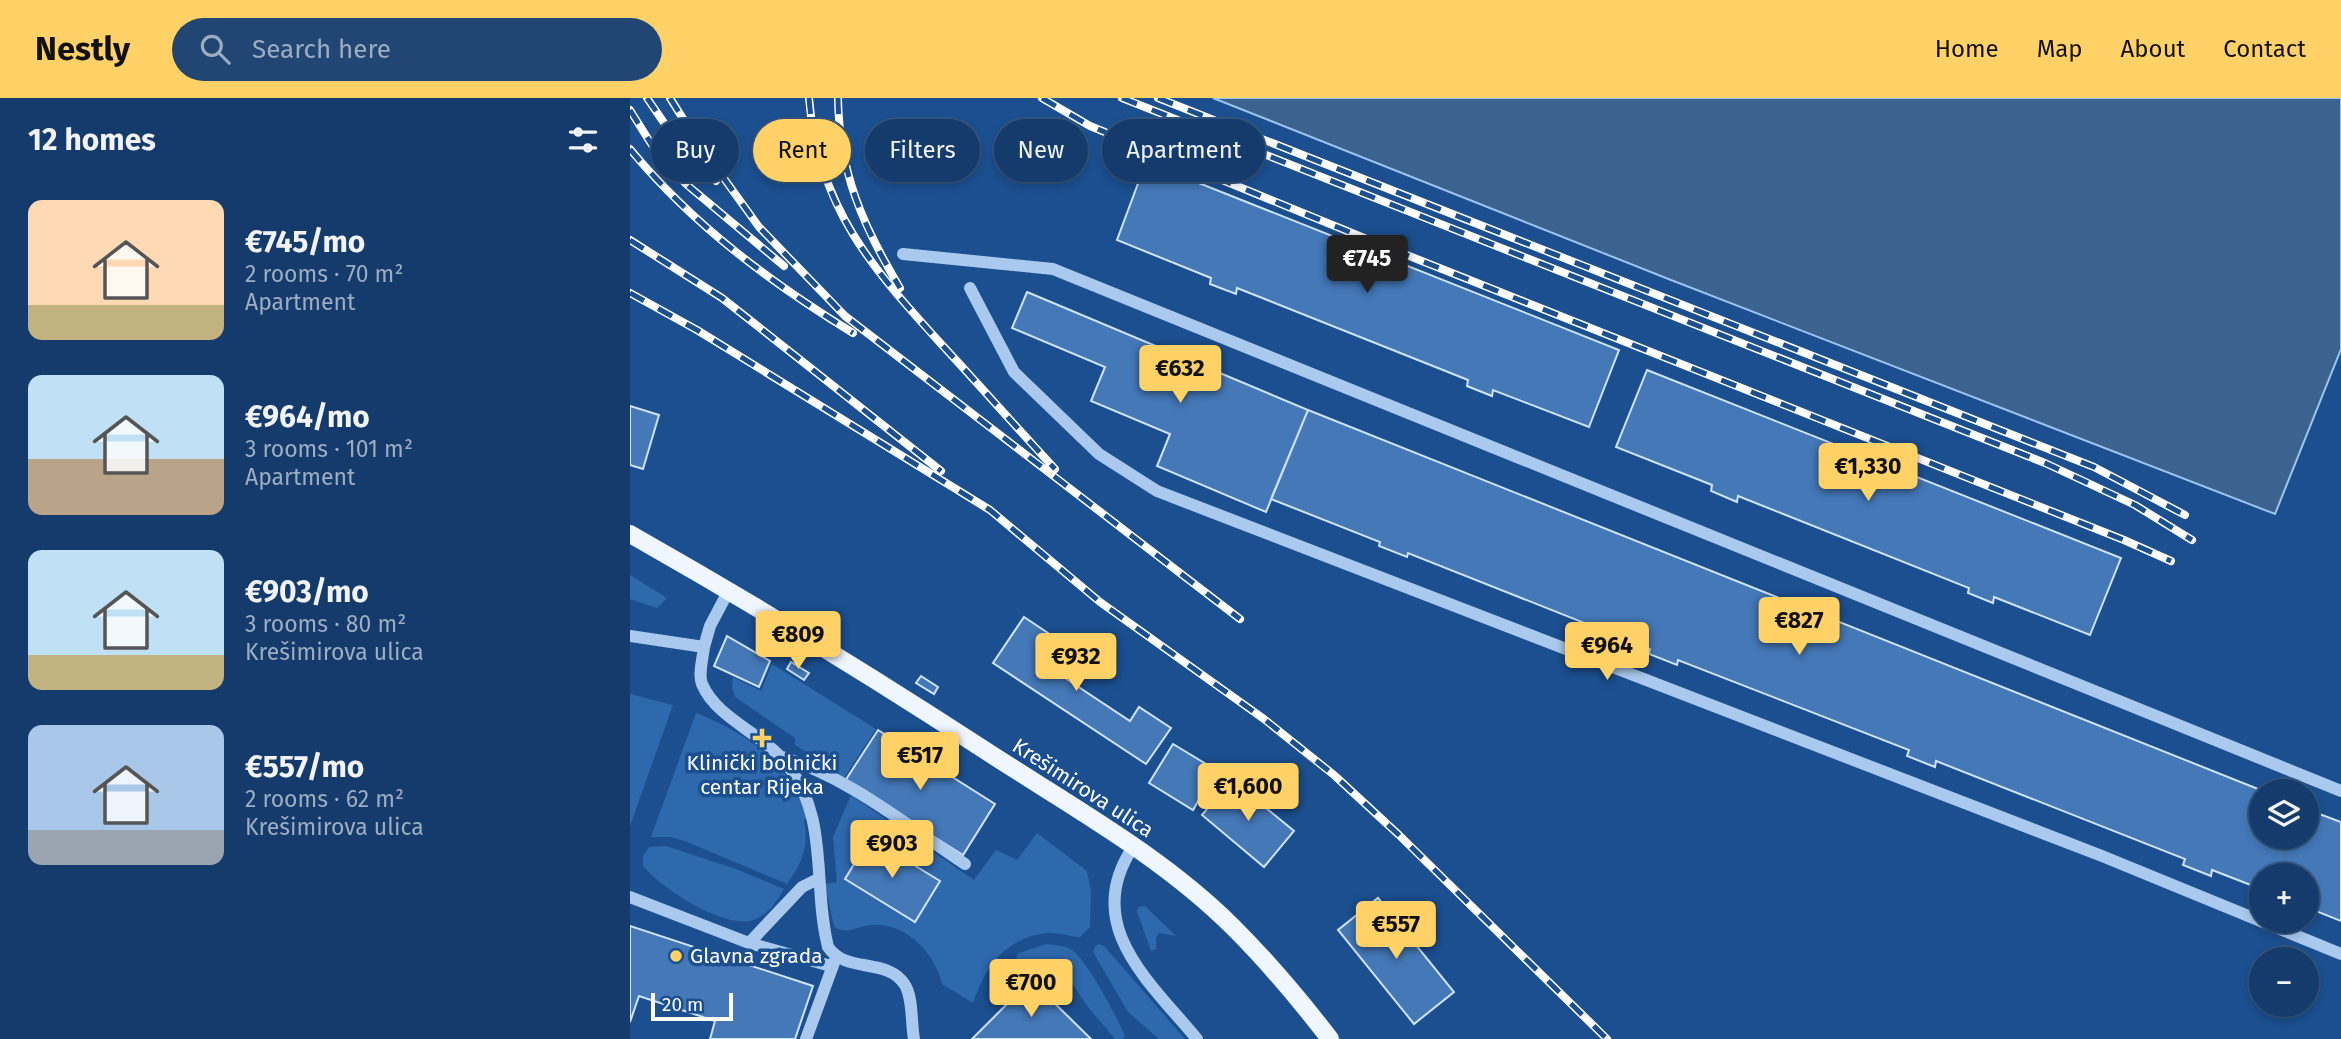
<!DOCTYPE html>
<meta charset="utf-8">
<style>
body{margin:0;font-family:"Fira Sans",sans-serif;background:#214673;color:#f1f3f6;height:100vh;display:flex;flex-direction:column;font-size:26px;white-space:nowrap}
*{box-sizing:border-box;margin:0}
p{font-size:23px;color:#9dadc1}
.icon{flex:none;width:38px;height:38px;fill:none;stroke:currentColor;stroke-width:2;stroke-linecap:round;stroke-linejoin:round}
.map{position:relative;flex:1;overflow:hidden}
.sheet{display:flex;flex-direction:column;background:#143b6b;width:630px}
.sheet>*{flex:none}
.guide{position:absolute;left:21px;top:21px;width:665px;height:63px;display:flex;gap:14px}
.buttons{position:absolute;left:1619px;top:681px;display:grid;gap:14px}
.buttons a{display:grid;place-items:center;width:70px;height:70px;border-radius:50%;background:#143b6b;box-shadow:0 4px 10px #0003,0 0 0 2px #33557e;font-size:35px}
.scale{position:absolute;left:21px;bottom:18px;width:82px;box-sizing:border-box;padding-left:7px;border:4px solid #fff;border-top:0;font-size:19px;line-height:24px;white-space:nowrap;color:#fff;-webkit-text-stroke:5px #1b4f8f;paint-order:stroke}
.price{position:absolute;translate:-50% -60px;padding:0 16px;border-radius:7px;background:#ffd166;color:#111;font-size:23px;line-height:46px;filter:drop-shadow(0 2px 4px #0008)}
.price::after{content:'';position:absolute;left:50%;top:42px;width:21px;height:16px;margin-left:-10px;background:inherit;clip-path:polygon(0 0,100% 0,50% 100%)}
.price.active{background:#222;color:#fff}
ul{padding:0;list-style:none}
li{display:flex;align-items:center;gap:21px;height:175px;padding:0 28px}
li span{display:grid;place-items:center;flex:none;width:196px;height:140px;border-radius:14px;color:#555}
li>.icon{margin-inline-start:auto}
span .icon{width:84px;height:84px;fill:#fffc;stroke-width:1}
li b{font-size:30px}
h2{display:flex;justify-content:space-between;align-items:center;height:84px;padding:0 28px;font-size:30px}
.chip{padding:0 24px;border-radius:32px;background:#143b6b;box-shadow:0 4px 10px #0003,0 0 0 2px #33557e;font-size:24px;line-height:63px}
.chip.active{background:#ffd166;color:#111}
header{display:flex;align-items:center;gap:42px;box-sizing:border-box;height:98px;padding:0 35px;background:#ffd166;color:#111}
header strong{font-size:33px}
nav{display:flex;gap:38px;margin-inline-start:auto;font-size:24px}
.search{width:490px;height:63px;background:#214673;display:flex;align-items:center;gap:18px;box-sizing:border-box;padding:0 24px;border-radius:38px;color:#9dadc1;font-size:26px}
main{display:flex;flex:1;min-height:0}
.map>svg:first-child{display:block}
.green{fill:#2e69ad}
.water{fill:#3c6290;stroke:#9cc4f0;stroke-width:2}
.building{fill:#4478b7;stroke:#cfe3fa;stroke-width:2}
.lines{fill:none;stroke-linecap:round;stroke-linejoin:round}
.minor{stroke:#a9c9ee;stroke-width:12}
.major{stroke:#f0f6ff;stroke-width:18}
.rail-casing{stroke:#fff;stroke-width:8}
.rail{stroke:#1b4f8f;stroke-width:5;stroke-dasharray:16;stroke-linecap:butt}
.poi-dot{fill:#ffd166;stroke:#1b4f8f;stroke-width:2.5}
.labels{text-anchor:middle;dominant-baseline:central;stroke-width:7;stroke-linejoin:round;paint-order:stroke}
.poi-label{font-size:21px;fill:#fff;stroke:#1b4f8f}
.street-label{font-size:21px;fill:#fff;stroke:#1b4f8f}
</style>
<header>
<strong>Nestly</strong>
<div class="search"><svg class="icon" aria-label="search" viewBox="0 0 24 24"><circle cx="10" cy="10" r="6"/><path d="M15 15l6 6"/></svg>Search here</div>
<nav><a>Home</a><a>Map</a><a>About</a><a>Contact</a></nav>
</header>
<main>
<section class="sheet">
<h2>12 homes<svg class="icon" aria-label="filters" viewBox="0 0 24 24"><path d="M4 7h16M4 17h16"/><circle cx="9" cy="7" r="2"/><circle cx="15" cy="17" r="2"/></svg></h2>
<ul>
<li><span style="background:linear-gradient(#ffd9b3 75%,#c2b280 0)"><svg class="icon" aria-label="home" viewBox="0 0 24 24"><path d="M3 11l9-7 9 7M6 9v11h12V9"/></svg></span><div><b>€745/mo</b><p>2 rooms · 70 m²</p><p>Apartment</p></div></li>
<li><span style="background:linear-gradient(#bfe0f5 60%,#b9a48a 0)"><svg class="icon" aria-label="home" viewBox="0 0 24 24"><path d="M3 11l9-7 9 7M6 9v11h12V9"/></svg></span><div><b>€964/mo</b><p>3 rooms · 101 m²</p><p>Apartment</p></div></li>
<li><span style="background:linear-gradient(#bfe0f5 75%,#c2b280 0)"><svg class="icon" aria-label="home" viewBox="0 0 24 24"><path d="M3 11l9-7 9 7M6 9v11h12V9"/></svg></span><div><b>€903/mo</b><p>3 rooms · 80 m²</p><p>Krešimirova ulica</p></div></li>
<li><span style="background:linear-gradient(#a9c7e8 75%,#9aa5b1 0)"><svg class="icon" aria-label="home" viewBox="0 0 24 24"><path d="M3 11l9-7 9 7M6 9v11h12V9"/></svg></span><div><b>€557/mo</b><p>2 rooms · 62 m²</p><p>Krešimirova ulica</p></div></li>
</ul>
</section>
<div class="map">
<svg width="1711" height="941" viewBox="0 0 1711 941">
<rect width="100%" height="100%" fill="#1b4f8f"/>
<path class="green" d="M0,477L37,500L27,510L0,501Z
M142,566L246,631L214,680L181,664L179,656L165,647V640L105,599L102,590L103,579L131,593Z
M0,596L43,607L0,728Z
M66,615C117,635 160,665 178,720L174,722C179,748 173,764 157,786L57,744L41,739H21Z
M221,697L344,782L366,752L387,762L407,735L457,773L461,793L460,829L450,839C439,839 427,834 417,835C375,840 356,868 343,905L312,886C305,853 271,820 235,828C221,831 218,836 204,829L195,786L207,784L203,739Z
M36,748L106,771L154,791C146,804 139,816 124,822C94,832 31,790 13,768V758L19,749Z
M515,808L546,838L529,835L526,840V851L521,853L507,813L509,809Z
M416,846C425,847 435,847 443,853C458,864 487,919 495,938L492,941H485L458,909L439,881L426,873L386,864L387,856Z
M469,846L474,848L555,941H529L498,914L463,854L465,848Z"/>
<path class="water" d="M583,0H1711V251L1645,416L1041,182Z"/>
<path class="building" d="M516,64L989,252L959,329L863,292L862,298L837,288L838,282L607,190L606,196L580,186L581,180L487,142Z
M397,194L678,312L636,414L527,368L540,336L461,303L475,269L382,230Z
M1017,272L1491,460L1460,537L1364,499L1363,505L1338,495L1339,490L1108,398L1107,404L1081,393L1082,387L986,349Z
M0,308L29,317L13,371L0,367Z
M678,312L1633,693L1631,738H1676V711L1711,724V823L1676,809V777H1631V791L1582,772L1581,778L1553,767L1555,761L1306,663L1305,669L1277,658L1279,652L1048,562L1047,567L1019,556L1020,551L778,455L777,459L749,448L750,444L641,401Z
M394,519L433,545L417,568L500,623L509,609L541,630L516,666L363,565Z
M97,538L140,563L129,589L84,568Z
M161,564L179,575L174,582L157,571Z
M291,578L308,589L304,596L286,585Z
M248,632L365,706L333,757L215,683Z
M543,646L586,672L563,712L519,685Z
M602,682L664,733L634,769L572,717Z
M240,740L310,783L285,824L215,781Z
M748,800L824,894L784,926L708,832Z
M0,828L183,888L165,941H80L85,923L9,898L0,924Z
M401,882L461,941H342Z"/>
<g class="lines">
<path class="minor" d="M273,156L423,171L1711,693
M340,190L384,274L469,356L527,393L1472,758L1711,856
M0,538L74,549C73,559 68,577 72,586C87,621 132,635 156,665C200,720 182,785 198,849C216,876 258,859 275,887C283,900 281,925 284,941
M74,549L80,528L99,492
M149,658C217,678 276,727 335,766
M503,749C451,827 519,883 567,941
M0,799L119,845L201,868
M119,845L172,789L188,781
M176,941L205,862"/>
<path class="major" d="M0,436C120,504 238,576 353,651C437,706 531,757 603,829C638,864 670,902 700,941"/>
<defs>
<path id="rail" d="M17,0L41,35L86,83
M40,0L67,43L129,129L215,218L610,521
M179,0C188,110 243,171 313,248C351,289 387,330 425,371
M208,0C209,74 233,128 270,190
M412,0L460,28L744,144L1494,442L1541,463
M492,0L1415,365L1505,407L1562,442
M528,0L1464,369L1555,417
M0,12L25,52L56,86L154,168
M0,51C63,127 140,184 223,235
M0,142L92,200L311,373
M0,195L67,232L360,412L470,504L634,621L704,677L769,737L977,941"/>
</defs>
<use href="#rail" class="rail-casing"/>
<use href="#rail" class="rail"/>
</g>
<g class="poi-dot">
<path d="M128.5 629.5h7v7h7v7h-7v7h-7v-7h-7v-7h7z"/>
<circle cx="46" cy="858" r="7"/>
</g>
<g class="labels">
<g class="poi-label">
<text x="132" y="665">Klinički bolnički<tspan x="132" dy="24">centar Rijeka</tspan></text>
<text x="60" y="858" text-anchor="start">Glavna zgrada</text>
</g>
<g class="street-label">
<text transform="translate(453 690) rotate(33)">Krešimirova ulica</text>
</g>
</g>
</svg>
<div class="buttons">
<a><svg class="icon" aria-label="layers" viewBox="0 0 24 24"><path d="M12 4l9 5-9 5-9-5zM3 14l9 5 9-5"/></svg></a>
<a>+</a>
<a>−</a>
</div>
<div class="scale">20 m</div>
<b class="price active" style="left:737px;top:197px">€745</b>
<b class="price" style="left:550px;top:307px">€632</b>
<b class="price" style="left:1238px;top:405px">€1,330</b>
<b class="price" style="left:1169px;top:559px">€827</b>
<b class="price" style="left:168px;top:573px">€809</b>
<b class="price" style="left:977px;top:584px">€964</b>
<b class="price" style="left:446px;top:595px">€932</b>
<b class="price" style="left:290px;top:694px">€517</b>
<b class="price" style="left:618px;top:725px">€1,600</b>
<b class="price" style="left:262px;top:782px">€903</b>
<b class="price" style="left:766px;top:863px">€557</b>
<b class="price" style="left:401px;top:921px">€700</b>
<div class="guide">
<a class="chip">Buy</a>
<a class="chip active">Rent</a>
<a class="chip">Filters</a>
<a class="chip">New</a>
<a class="chip">Apartment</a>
</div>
</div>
</main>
